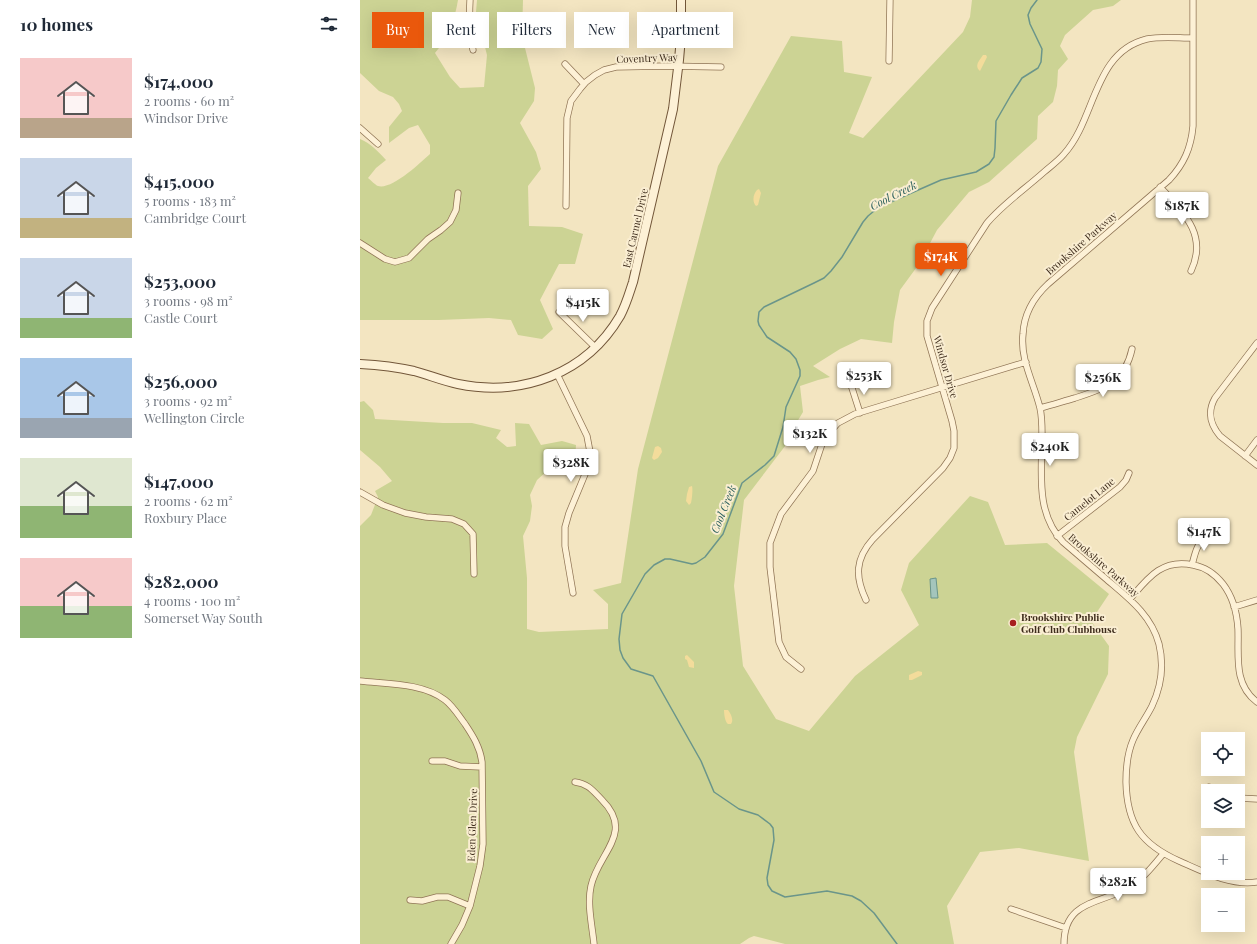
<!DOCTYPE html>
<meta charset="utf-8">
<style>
body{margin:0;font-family:"Playfair Display",serif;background:#f6f6f7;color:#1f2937;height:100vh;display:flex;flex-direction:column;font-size:15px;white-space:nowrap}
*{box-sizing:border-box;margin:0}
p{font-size:13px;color:#747a83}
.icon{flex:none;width:22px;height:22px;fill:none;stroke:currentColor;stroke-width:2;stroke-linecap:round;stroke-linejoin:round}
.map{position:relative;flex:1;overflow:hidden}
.side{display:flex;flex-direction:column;background:#fff;width:360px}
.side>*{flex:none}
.hud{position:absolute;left:12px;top:12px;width:380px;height:36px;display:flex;gap:8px}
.fabs{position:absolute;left:841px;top:732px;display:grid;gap:8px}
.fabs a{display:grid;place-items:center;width:44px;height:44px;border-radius:0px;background:#fff;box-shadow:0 4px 16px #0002;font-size:20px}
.price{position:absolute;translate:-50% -34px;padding:0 9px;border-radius:4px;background:#fff;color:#222;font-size:13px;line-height:26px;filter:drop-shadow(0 1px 2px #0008)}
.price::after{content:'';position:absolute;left:50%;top:24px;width:12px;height:9px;margin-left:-6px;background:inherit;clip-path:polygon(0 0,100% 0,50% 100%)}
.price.active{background:#ea580c;color:#fff}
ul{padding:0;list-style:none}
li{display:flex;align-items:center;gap:12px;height:100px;padding:0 20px}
li span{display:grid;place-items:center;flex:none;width:112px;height:80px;border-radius:0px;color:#555}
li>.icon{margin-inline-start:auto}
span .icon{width:48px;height:48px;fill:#fffc;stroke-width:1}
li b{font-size:17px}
h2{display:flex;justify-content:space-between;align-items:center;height:48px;padding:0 20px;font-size:17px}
.tag{padding:0 14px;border-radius:0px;background:#fff;box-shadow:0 4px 16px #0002;font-size:14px;line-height:36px}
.tag.active{background:#ea580c;color:#fff}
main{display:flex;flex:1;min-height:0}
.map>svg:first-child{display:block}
.green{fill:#ccd394}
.sand{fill:#f3dc9b}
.water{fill:#a4c5bc;stroke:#6a958a}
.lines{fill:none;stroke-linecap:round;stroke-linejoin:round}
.stream{stroke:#6a958a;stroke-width:1.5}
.street-casing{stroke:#907556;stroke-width:7}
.secondary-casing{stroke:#725639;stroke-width:10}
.street{stroke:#fdf1d6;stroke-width:5.5}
.secondary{stroke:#fdf1d6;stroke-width:8}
.poi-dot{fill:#a71e1f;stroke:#faeed2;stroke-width:1.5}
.labels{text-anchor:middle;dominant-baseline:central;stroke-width:4;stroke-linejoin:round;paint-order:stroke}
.street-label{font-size:10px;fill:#3e2c1c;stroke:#faeed2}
.poi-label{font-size:10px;font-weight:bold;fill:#3e2c1c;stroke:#faeed2;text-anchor:start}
.water-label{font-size:11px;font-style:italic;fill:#2a5f5c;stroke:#faeed2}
</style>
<main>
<section class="side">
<h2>10 homes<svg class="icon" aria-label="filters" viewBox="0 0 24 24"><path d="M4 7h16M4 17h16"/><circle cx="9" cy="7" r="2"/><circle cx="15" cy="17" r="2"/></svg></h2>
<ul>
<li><span style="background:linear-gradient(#f6c9c9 75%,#b9a48a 0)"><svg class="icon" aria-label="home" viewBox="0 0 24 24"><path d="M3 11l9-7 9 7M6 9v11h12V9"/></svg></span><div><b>$174,000</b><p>2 rooms · 60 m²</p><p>Windsor Drive</p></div></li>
<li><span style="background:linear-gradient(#c9d6e8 75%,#c2b280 0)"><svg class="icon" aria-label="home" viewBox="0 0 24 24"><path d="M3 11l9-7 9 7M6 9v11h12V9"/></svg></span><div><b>$415,000</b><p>5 rooms · 183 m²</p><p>Cambridge Court</p></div></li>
<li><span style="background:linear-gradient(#c9d6e8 75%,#8fb573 0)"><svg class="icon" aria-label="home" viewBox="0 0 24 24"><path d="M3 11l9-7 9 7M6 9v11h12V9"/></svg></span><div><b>$253,000</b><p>3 rooms · 98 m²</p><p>Castle Court</p></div></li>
<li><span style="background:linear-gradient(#a9c7e8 75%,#9aa5b1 0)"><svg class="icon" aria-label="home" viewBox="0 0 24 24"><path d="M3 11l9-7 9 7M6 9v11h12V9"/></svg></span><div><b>$256,000</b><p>3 rooms · 92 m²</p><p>Wellington Circle</p></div></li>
<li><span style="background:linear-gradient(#dfe7d0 60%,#8fb573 0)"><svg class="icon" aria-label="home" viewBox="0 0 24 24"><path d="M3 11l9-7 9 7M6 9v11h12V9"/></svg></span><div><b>$147,000</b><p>2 rooms · 62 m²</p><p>Roxbury Place</p></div></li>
<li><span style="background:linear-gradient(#f6c9c9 60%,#8fb573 0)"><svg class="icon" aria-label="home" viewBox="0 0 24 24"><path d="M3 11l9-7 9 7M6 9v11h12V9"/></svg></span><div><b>$282,000</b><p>4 rooms · 100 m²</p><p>Somerset Way South</p></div></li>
</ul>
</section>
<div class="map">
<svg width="897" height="944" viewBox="0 0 897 944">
<rect width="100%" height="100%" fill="#f3e5c1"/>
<path class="green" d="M0,0H98C95,19 88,38 75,53L90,77L100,88L124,87L127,55L116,12L117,0H163L162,36L175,88L174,101L160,123L176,152L181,169L168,186L169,226L202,227L223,234L215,264H199L180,300L193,329L182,339L158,335L151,320L129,318L79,320H0V139C10,143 19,152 26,160L16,168L8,178C11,180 15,185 18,186C32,190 60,163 70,154V145L58,125L49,128L29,143V127L42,111L39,104L33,97L19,91L0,73Z
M612,0H761L753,6L733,10L705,35L700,46L708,59L698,70L697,86L693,102L678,116L677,139L629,182L609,192L577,230L559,264L540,290L534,322L532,343L501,339L480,349L453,366L470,377L458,380L440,386L443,412L437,422L435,433L384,500L374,586L383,666L416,719L449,731L495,676L559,625L541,590L549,563L610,496L628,502L645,545L687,543L749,594L731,621L749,646L748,674L717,737L714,752L729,861L659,848L620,852L587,906L594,944H425L394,936L389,938L380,944H0V526L11,515L18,497L15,491L32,481L20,467L0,450V402L4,401L13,410L15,419L83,423H112L141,430L136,438L147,447L156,446L155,423L169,424L181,445L202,441L216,445L215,460L205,470H188L177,480L170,495L172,506L170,521L163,536L167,578V629L179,632L248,629V604L233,590L261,583L278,469L358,166L431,36L482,41L484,72L512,77L489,133L503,138L603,32L610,17Z"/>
<path class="sand" d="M623,55H626L627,57L620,71C614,66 619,61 623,55Z
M399,189L401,193L398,205L396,206C392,202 393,194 397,190Z
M298,446L301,448L302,452L298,458L294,460L292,458L295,447Z
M332,486C333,489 332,499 331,503L329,505L326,501L327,494L329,487Z
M327,655L334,662V668L329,667L327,660L325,659V656Z
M558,671L562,672V675L552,680H549V675Z
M364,710H368C371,714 374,720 371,724H368C365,722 364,714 364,710Z"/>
<path class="water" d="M576,578L578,598H571L570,579Z"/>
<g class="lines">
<path class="stream" d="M537,944L514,913L501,901L492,896L467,891L425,897L412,891L408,885L407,878L414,840L413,828L410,824L398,815L379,809L354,792L341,761L293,676L271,669L263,658L260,650L259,639L262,614L285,574L294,565L305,559H310L332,564L336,563L345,557L363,534L382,483L405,465L414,456L423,427L426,407L440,376V370L436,359L430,352L407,337L399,325L398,321L399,312L404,307L454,283L464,278L471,271L482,257L503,222L508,216L514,211L524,205L581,180L616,172L629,164L634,157L635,148L636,121L651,95L662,78L678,68L681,62L682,49L670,24L668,15L671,8L677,0"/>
<defs>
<path id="street" d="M110,0C109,18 109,32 113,50
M833,0V126C831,148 824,164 809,180L688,284C674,297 664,314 663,334C660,360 674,383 680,408C682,417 682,426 682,435C682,472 675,513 703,542C717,554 731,566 745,578C767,597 791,614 799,644C804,665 801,687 792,706C786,718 778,728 773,740C767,754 766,767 766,782C767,824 781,844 819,861C844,872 870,886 897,882
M529,61L530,0
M205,64L224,84
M0,128L18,144
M800,187C824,213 848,235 831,271
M206,206L207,118L211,101L220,89L226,82L235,75L244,70L256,67L306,66L361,67
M0,243L25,259L35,262L49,258L68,239L81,230L90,222L96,210L98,193
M199,312L235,347
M897,343L855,398C847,412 850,424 860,436L897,465
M197,374L227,436L230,452L228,467L209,513L205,527V546L213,593
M491,385L500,413
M680,408C692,405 704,401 715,398C744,389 765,382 772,349
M885,456L897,440
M0,492L23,505L45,513L66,517L92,519L104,524L113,534L114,574
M697,536L760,487L766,480L769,473
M832,565C836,549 837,544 849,534
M770,599C787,579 802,558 833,565C845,567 855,574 863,584C873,597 877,613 878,629C879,655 873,684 897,702
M506,600C495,577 495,559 513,539L583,468L590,458L594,448V431L592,421L567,336V321L572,308L627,223C643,204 665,189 684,172C691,166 698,161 704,154C736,119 733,52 787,39C801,36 818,38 833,38
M874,607L897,600
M441,669L426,657L419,642L410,567V543L421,514L453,471L462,444L467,435L478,423L495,414L666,362
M0,681C27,684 63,683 85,700C93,706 99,716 105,724C113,736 120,747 122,762L123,844L120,866L110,906L102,925L91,944
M72,761H85L100,766L122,767
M215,782C229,784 233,791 242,800C275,833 238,853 231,886C227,904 232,925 234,944
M849,787L859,791
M878,798L897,799
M50,900L62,901L77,897H88L110,906
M651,909L706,928
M704,944C704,900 740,904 768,888C782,880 793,866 803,854"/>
<path id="secondary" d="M0,364C18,365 36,367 54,371C69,375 83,381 98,384C162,397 226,374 260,316C266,305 269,294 273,282L313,109L319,60L321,37V0"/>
</defs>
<use href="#street" class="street-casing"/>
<use href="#secondary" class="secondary-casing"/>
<use href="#street" class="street"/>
<use href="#secondary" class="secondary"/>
</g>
<circle class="poi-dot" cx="653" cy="623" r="4"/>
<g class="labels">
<g class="street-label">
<text transform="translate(287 58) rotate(-2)">Coventry Way</text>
<text transform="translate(275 228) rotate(-77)">East Carmel Drive</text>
<text transform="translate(721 243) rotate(-41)">Brookshire Parkway</text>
<text transform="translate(586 367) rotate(74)">Windsor Drive</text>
<text transform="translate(729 499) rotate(-39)">Camelot Lane</text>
<text transform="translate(744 565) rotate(41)">Brookshire Parkway</text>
<text transform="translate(112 825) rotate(-88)">Eden Glen Drive</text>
</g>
<g class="poi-label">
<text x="661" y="617">Brookshire Public<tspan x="661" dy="12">Golf Club Clubhouse</tspan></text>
</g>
<g class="water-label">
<text transform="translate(533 195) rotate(-27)">Cool Creek</text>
<text transform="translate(363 509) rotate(-68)">Cool Creek</text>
</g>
</g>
</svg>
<div class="fabs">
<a><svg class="icon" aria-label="locate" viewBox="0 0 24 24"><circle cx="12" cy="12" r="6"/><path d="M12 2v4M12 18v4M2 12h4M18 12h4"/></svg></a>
<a><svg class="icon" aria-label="layers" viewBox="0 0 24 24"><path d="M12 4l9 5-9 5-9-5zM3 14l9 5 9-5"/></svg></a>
<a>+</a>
<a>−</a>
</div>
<b class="price" style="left:822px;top:226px">$187K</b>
<b class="price active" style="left:581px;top:277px">$174K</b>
<b class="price" style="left:223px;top:323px">$415K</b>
<b class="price" style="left:504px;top:396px">$253K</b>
<b class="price" style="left:743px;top:398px">$256K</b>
<b class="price" style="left:450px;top:454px">$132K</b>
<b class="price" style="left:690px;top:467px">$240K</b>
<b class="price" style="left:211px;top:483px">$328K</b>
<b class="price" style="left:844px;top:552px">$147K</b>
<b class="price" style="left:758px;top:902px">$282K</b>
<div class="hud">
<a class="tag active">Buy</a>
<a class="tag">Rent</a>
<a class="tag">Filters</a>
<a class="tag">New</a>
<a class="tag">Apartment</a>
</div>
</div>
</main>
